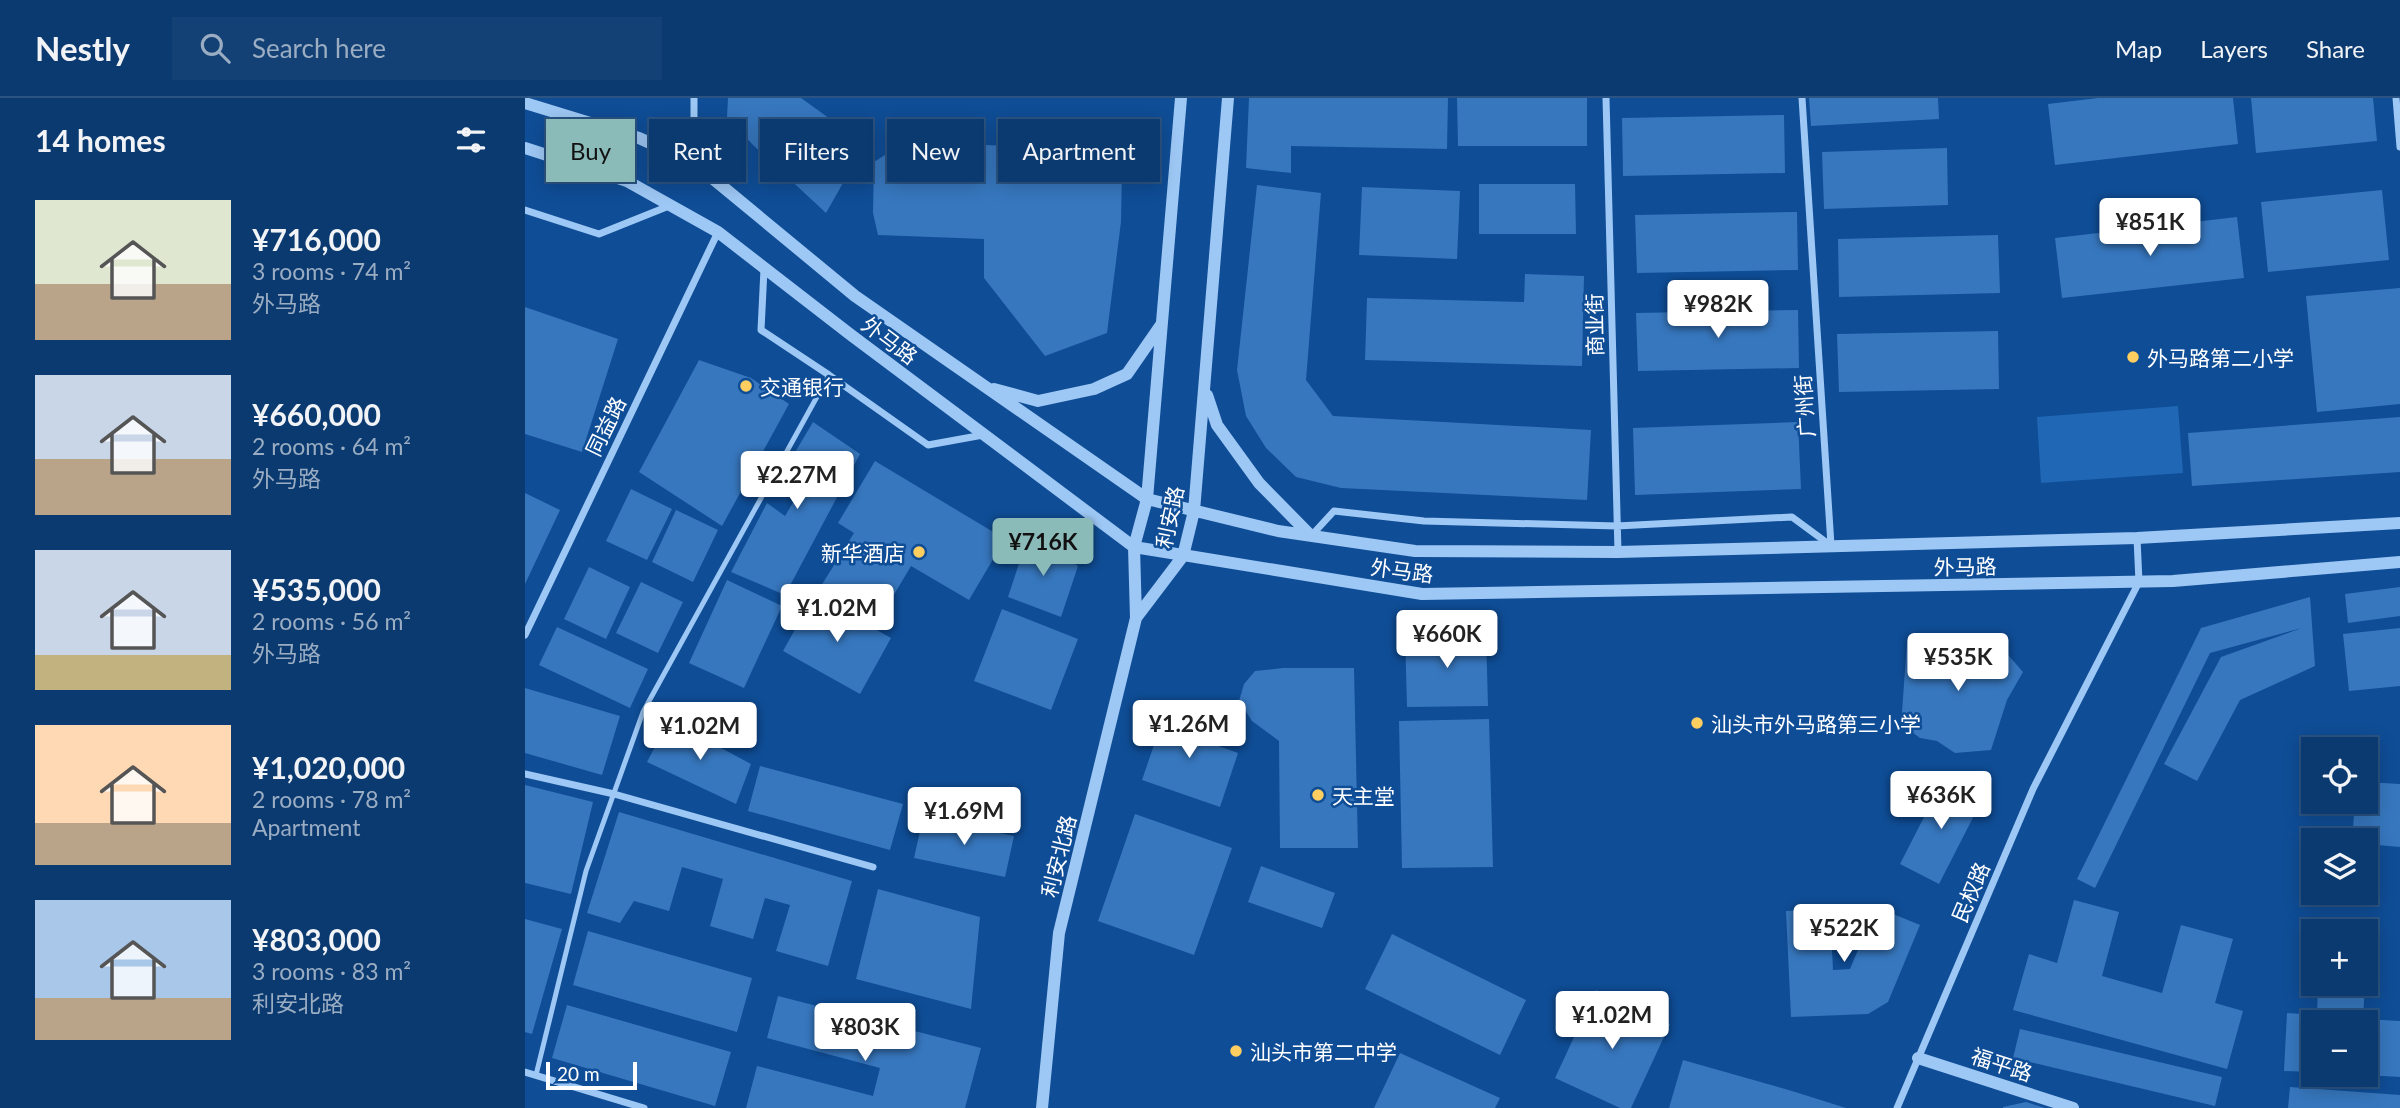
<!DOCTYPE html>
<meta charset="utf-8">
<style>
body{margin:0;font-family:Lato,"Noto Sans SC",sans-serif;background:#144175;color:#f1f3f6;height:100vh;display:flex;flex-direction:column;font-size:26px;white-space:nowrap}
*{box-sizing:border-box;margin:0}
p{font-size:23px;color:#9aadc3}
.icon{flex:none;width:38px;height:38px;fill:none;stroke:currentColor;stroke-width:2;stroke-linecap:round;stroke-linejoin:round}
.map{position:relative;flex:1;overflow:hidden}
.panel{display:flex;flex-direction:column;background:#0b3a70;width:525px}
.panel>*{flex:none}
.banner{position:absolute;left:21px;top:21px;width:665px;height:63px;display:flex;gap:14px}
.tools{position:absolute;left:1776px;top:639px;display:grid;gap:14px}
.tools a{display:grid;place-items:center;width:77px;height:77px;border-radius:0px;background:#0b3a70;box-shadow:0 4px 18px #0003,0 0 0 2px #2b5483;font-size:35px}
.scale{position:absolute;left:21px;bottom:18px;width:91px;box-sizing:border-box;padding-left:7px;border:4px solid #fff;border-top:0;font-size:19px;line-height:24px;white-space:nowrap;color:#fff;-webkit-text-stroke:5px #0f4d96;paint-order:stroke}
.price{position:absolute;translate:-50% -60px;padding:0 16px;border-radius:7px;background:#fff;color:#222;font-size:23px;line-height:46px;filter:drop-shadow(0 2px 4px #0008)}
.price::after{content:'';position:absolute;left:50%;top:42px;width:21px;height:16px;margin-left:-10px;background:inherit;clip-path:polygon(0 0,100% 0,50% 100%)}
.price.active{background:#8bbbb9;color:#111}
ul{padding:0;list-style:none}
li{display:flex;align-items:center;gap:21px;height:175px;padding:0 35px}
li span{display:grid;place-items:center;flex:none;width:196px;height:140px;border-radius:0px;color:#555}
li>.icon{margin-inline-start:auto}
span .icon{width:84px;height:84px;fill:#fffc;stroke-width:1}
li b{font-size:30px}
h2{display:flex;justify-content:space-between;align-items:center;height:84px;padding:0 35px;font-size:30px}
.chip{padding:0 24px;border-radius:0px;background:#0b3a70;box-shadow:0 4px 18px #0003,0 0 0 2px #2b5483;font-size:24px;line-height:63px}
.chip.active{background:#8bbbb9;color:#111}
header{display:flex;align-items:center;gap:42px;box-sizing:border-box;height:98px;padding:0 35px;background:#0b3a70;border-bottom:2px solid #2b5483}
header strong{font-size:33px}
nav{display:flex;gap:38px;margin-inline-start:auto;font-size:24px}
.search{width:490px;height:63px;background:#144175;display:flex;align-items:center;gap:18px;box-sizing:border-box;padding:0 24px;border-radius:0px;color:#9aadc3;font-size:26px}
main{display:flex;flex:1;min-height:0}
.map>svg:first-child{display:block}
.green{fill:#2067b5}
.building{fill:#3777be}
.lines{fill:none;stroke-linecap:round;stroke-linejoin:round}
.service{stroke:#9dc7f4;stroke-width:5}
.minor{stroke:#9dc7f4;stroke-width:7}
.tertiary{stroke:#9dc7f4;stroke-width:12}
.poi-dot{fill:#ffce61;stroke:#0f4d96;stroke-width:2.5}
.labels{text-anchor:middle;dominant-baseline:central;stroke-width:5;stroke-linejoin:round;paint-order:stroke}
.street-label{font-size:21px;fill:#fff;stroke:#0f4d96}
.poi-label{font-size:21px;fill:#fff;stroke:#0f4d96;text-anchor:start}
</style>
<header>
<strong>Nestly</strong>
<div class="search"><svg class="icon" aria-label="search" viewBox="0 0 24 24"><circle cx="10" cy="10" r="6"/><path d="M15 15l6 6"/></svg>Search here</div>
<nav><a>Map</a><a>Layers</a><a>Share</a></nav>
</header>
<main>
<section class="panel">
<h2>14 homes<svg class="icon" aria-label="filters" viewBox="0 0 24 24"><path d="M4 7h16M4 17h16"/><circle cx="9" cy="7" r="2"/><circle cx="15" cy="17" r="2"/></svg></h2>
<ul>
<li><span style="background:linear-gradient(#dfe7d0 60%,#b9a48a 0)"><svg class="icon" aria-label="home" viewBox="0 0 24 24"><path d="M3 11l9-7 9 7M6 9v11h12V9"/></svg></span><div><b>¥716,000</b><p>3 rooms · 74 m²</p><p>外马路</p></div></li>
<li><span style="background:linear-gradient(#c9d6e8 60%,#b9a48a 0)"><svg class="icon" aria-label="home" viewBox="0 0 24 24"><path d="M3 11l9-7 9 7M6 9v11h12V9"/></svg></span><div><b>¥660,000</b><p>2 rooms · 64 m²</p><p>外马路</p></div></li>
<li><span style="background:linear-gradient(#c9d6e8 75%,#c2b280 0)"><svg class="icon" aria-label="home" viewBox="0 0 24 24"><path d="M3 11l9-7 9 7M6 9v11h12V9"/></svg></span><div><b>¥535,000</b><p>2 rooms · 56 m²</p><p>外马路</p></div></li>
<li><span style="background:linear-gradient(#ffd9b3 70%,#b9a48a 0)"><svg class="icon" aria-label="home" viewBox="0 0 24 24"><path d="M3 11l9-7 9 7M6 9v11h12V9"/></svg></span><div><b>¥1,020,000</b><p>2 rooms · 78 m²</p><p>Apartment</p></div></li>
<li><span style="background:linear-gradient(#a9c7e8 70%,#b9a48a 0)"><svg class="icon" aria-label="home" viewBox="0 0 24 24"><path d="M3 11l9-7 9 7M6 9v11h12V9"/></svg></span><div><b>¥803,000</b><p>3 rooms · 83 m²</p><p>利安北路</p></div></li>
</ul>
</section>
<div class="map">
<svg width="1875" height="1010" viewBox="0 0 1875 1010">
<rect width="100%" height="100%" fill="#0f4d96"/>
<path class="green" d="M1653,308L1658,375L1516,385L1512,319Z"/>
<path class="building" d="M203,0H276L340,46L301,115L228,47L202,19Z
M724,0H923L922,51L766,48V75L721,70Z
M932,0H1062V48H933Z
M1284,0H1413L1414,21L1286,28Z
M1573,0H1708L1713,46L1530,67L1523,6Z
M1726,0H1848L1852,43L1731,55Z
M1259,17L1260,75L1098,78L1097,20Z
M380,44L566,51L597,68L596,124L582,235L520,258L459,180V141L353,137L348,115L349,64Z
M1422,50L1423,107L1299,111L1297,54Z
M954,86H1050L1051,136H954Z
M732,87L796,95L781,282L808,318L1066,332L1062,402L816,390L771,379L741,350L721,318L712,272Z
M837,89L935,93L932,161L834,157Z
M1857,92L1864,162L1743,174L1736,104Z
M1272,114L1273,172L1112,175L1110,117Z
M1712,119L1719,180L1537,200L1530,140Z
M1473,137L1475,195L1314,199L1313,141Z
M1000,176L1059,178L1057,268L840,262L842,200L999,204Z
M1875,190V306L1792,314L1781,198Z
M0,209L93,241L57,354L0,336Z
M1273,212L1274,270L1113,273L1111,215Z
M1473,233L1474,291L1314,294L1312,236Z
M174,262L226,280L264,306L197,428L114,374Z
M1875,319V374L1667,388L1663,335Z
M288,324L335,356L260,497L206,474L242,405L260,418L273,396L253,383Z
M1273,324L1276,391L1110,397L1108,330Z
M350,363L480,441L444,502L386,468L354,522L296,488L329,435L313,425Z
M106,391L147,411L122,462L81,443Z
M0,395L35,412L0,486Z
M151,412L193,432L168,484L127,464Z
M504,435L553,468L536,519L483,499Z
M64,469L105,489L81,541L39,521Z
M202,482L257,508L219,590L164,565Z
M116,484L158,504L133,555L91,535Z
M1875,489V518L1823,525L1820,496Z
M289,497L366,540L335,596L258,553Z
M1785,499L1790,568L1715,602L1672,683L1639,666L1696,559L1777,530L1685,555L1570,790L1552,781L1676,530Z
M477,511L553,541L526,612L449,583Z
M32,529L123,571L105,610L14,567Z
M1875,530V588L1824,593L1818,536Z
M961,536L963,608L882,609L880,537Z
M1471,543L1498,574L1482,602L1466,652L1430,655L1412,643L1395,640L1383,631L1377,614L1382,544L1436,549Z
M758,570H829L833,750H755L754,643L727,623L714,603L719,586L730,573Z
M0,590L95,618L77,677L0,655Z
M642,609L678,622L671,640L713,655L695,709L617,682Z
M964,621L968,769L877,770L874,623Z
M144,622L226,666L211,706L122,664Z
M235,668L378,706L365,752L223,713Z
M1419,680L1458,700L1414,786L1375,766Z
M1841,684L1875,686V749L1841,746V742H1827L1830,704H1841Z
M0,687L68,704L46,796L0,785Z
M94,714L327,783L303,868L251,853L265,807L240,800L228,841L185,828L198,781L157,769L144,813L109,803L95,825L62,815Z
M610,716L707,750L669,857L573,823Z
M398,719L489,738L480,779L389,760Z
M736,768L810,795L797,830L723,804Z
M353,791L455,819L446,911L331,881Z
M1549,802L1594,814L1577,878L1637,895L1656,827L1708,841L1690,905L1718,913L1702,971L1488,912L1504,856L1532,865Z
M1351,809L1395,827L1363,904L1343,916L1266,919L1261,813L1305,811L1308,872L1325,871Z
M0,821L37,831L7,936L0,934Z
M63,833L227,880L212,934L48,887Z
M867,836L1001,902L975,957L840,891Z
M1793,886H1840L1838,921L1875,923V979L1841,977V924H1788V974L1759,973L1762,915L1792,917Z
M1071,892L1145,926L1106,1010H1095L1030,980Z
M253,898L456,950L440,1010H221L232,968L348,998L355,970L242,940Z
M42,907L206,954L190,1008L27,960Z
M1495,931L1697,979L1690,1008L1488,960Z
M875,955L975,1000L970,1010H849Z
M1158,962L1267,993L1321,1010H1144Z
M1765,989L1875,997V1010H1763Z
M1501,1004L1520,1010H1478V1009Z"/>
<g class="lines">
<path class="service" d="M11,977L61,773L118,614L304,277"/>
<path class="minor" d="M169,0V65
M1081,0L1093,454
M1277,0L1306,447
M1871,0L1875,49
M0,112L74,136L144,108
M239,171L236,232L304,277L403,347L458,337
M786,438L809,413L899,423L1092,428L1267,419L1305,447
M0,537L193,134
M0,676L89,696L348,769
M0,974L119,1010
M1372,1010L1508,691L1614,484L1612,440"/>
<path class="tertiary" d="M0,5L114,40L169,65L330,198L622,401L753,433L890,453L1093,454L1612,440L1875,425
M0,50L102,83L193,134L326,237L609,449L897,496L1648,483L1875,464
M469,291L513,303L569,291L602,276L636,227
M682,297L692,327L734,385L786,438
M611,520L658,458L669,413L703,0
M1393,960L1548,1010
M517,1010L534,835L611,520L609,449L622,401L656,0"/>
</g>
<g class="poi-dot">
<circle cx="1608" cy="259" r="7"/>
<circle cx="221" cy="288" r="7"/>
<circle cx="394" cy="454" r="7"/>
<circle cx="1172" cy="625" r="7"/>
<circle cx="793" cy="697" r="7"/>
<circle cx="711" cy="953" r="7"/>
</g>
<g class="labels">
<g class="street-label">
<text transform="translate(1069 227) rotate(-91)">商业街</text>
<text transform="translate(365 242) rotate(37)">外马路</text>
<text transform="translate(1279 308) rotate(-94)">广州街</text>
<text transform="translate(80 328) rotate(-64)">同益路</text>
<text transform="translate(644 419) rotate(-78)">利安路</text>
<text transform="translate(1440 468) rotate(-1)">外马路</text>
<text transform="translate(877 472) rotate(7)">外马路</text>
<text transform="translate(533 758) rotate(-76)">利安北路</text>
<text transform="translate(1445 794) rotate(-67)">民权路</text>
<text transform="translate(1477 966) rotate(18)">福平路</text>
</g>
<g class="poi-label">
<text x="1622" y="259">外马路第二小学</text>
<text x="235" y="288">交通银行</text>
<text x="380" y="454" text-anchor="end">新华酒店</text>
<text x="1186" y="625">汕头市外马路第三小学</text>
<text x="807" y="697">天主堂</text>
<text x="725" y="953">汕头市第二中学</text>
</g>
</g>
</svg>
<div class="tools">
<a><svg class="icon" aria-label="locate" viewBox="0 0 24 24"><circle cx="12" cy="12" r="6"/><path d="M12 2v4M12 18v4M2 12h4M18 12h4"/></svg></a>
<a><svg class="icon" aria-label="layers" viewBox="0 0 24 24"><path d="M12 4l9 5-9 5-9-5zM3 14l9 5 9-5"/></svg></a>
<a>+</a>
<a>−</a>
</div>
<div class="scale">20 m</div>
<b class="price" style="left:1625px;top:160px">¥851K</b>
<b class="price" style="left:1193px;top:242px">¥982K</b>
<b class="price" style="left:272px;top:413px">¥2.27M</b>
<b class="price active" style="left:518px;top:480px">¥716K</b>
<b class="price" style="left:312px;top:546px">¥1.02M</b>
<b class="price" style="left:922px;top:572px">¥660K</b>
<b class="price" style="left:1433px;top:595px">¥535K</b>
<b class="price" style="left:664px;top:662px">¥1.26M</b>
<b class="price" style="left:175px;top:664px">¥1.02M</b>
<b class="price" style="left:1416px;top:733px">¥636K</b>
<b class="price" style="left:439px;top:749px">¥1.69M</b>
<b class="price" style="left:1319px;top:866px">¥522K</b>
<b class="price" style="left:1087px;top:953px">¥1.02M</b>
<b class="price" style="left:340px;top:965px">¥803K</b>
<div class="banner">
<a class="chip active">Buy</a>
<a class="chip">Rent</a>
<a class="chip">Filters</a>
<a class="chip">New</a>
<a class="chip">Apartment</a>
</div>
</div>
</main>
